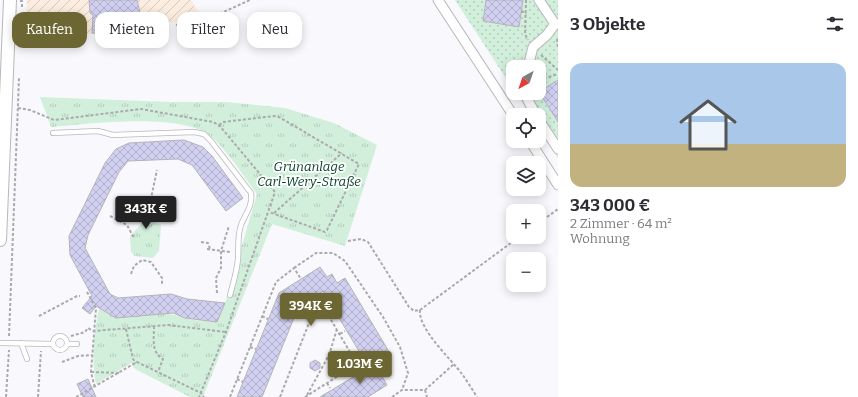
<!DOCTYPE html>
<html lang="de">
<meta charset="utf-8">
<style>
body{margin:0;font-family:Bitter,serif;background:#f2f2f3;color:#2b2b33;height:100vh;display:flex;flex-direction:column;font-size:15px;white-space:nowrap}
*{box-sizing:border-box;margin:0}
p{font-size:13px;color:#7c7c81}
.icon{flex:none;width:22px;height:22px;fill:none;stroke:currentColor;stroke-width:2;stroke-linecap:round;stroke-linejoin:round}
.map{position:relative;flex:1;overflow:hidden}
.side{display:flex;flex-direction:column;background:#fff;width:300px}
.side>*{flex:none}
.banner{position:absolute;left:12px;top:12px;width:380px;height:36px;display:flex;gap:8px}
.needle{width:26px;rotate:220deg}
.buttons{position:absolute;left:506px;top:60px;display:grid;gap:8px}
.buttons a{display:grid;place-items:center;width:40px;height:40px;border-radius:8px;background:#fff;box-shadow:0 2px 10px #0003;font-size:20px}
.price{position:absolute;translate:-50% -34px;padding:0 9px;border-radius:4px;background:#6c6633;color:#fff;font-size:13px;line-height:26px;filter:drop-shadow(0 1px 2px #0008)}
.price::after{content:'';position:absolute;left:50%;top:24px;width:12px;height:9px;margin-left:-6px;background:inherit;clip-path:polygon(0 0,100% 0,50% 100%)}
.price.active{background:#222;color:#fff}
ul{padding:0;list-style:none}
li{display:grid;align-content:center;gap:8px;height:212px;padding:0 12px}
li span{display:grid;place-items:center;height:124px;border-radius:12px;color:#555}
li>.icon{margin-inline-start:auto}
span .icon{width:72px;height:72px;fill:#fffc;stroke-width:1}
li b{font-size:17px}
h2{display:flex;justify-content:space-between;align-items:center;height:48px;padding:0 12px;font-size:17px}
.tag{padding:0 14px;border-radius:12px;background:#fff;box-shadow:0 2px 10px #0003;font-size:14px;line-height:36px}
.tag.active{background:#6c6633;color:#fff}
main{display:flex;flex:1;min-height:0}
.map>svg:first-child{display:block}
.industrial{fill:url(#industrial-furrows)}
.grass{fill:url(#grass-dots)}
.park{fill:url(#park-tufts)}
.building{fill:url(#building-cross-hatch);stroke:#b4b4b8}
.lines{fill:none;stroke-linecap:round;stroke-linejoin:round}
.lane-casing{stroke:#b8b8bc;stroke-width:6}
.street-casing{stroke:#b8b8bc;stroke-width:11}
.secondary-casing{stroke:#b8b8bc;stroke-width:14}
.path{stroke:#aaaaad;stroke-width:2;stroke-dasharray:3 2;stroke-linecap:butt}
.lane{stroke:#fff;stroke-width:4.5}
.street{stroke:#fff;stroke-width:9}
.secondary{stroke:#fff;stroke-width:12}
.labels{text-anchor:middle;dominant-baseline:central;stroke-width:3.5;stroke-linejoin:round;paint-order:stroke}
.park-label{font-size:13px;font-style:italic;fill:#013d22;stroke:#fff}
</style>
<main>
<div class="map">
<svg width="558" height="397" viewBox="0 0 558 397">
<defs>
<pattern id="industrial-furrows" width="10" height="10" patternUnits="userSpaceOnUse"><rect width="10" height="10" fill="#fcede0"/><path d="M-1 1l2-2M0 10L10 0M9 11l2-2" fill="none" stroke="#d7cabf"/></pattern>
<pattern id="grass-dots" width="8" height="8" patternUnits="userSpaceOnUse"><rect width="8" height="8" fill="#d2efdc"/><path d="M2 2h.1M6 6h.1" fill="none" stroke="#b3ccbc" stroke-width="1.8" stroke-linecap="round"/></pattern>
<pattern id="park-tufts" width="24" height="20" patternUnits="userSpaceOnUse"><rect width="24" height="20" fill="#d2efdc"/><path d="M3 7l-1-3M5 7V3M7 7l1-3M15 17l-1-3M17 17v-4M19 17l1-3" fill="none" stroke="#b3ccbc"/></pattern>
<pattern id="building-cross-hatch" width="8" height="8" patternUnits="userSpaceOnUse"><rect width="8" height="8" fill="#d1d0f1"/><path d="M0 0l8 8M0 8l8-8" fill="none" stroke="#b2b1cd"/></pattern>
</defs>
<rect width="100%" height="100%" fill="#f9f9fd"/>
<path class="industrial" d="M27,0H191L201,16L146,29L114,34H83L25,28Z"/>
<path class="grass" d="M455,0H558V158L539,128V115H530L516,93H539V67H513V89Z"/>
<path class="park" d="M40,97L171,102H227L285,108L334,123L377,145L345,246L272,224L203,397H190L135,369L131,363L96,384C91,359 94,333 99,308L116,318L166,313L194,320L217,322L225,303L257,194C244,177 228,152 213,138C185,111 88,124 51,127Z
M147,218L161,225L159,251L153,258L135,256L131,252L130,236Z"/>
<path class="building" d="M89,0H137L144,29L115,34L92,33L93,15L90,13Z
M486,0H523L519,27L483,21Z
M558,80V122L539,92Z
M184,140L203,147L212,156L243,198L226,211L192,165L178,159L128,161L119,172L88,235L85,248L110,294L118,298L171,294L187,299L225,303L217,322L185,318L173,313L116,318L96,306L90,314L82,308L92,296L70,255L69,236L105,163L116,149L129,143Z
M320,267L327,277L332,274L337,283L345,278L391,355L369,368L323,291L298,308L262,397H237L279,293Z
M315,360L320,363V368L315,371L310,368V363Z
M375,364L387,385L368,397H320Z
M88,379L96,397H83L77,384Z"/>
<g class="lines">
<defs>
<path id="lane" d="M53,133L98,131L113,135L194,132L204,134L211,141L251,193C253,206 245,214 241,225C237,236 239,247 238,259C237,271 233,284 230,295
M53 343a7 7 0 1 1 14 0a7 7 0 1 1-14 0Z
M0,343L53,344
M21,343L27,359
M67,344H77"/>
<path id="street" d="M438,0L513,115
M539,0L555,24
M528,67L533,47L547,35L555,24H558
M524,93L536,115
M539,120L558,149
M530,141L558,185"/>
<path id="secondary" d="M0,240L10,0"/>
</defs>
<use href="#lane" class="lane-casing"/>
<use href="#street" class="street-casing"/>
<use href="#secondary" class="secondary-casing"/>
<path class="path" d="M526,0L525,34L528,40
M20,1H22V8
M521,12H525
M176,25L219,14L250,0
M557,39L558,48
M541,55L558,70
M539,80L558,74
M511,90L513,88
M18,108L30,110L54,120L141,109L213,122L219,125L275,192L226,332L199,397
M219,125L223,122L274,116L279,117L359,164L327,230L325,232L269,212
M151,208L156,206L160,201
M274,213L342,153
M110,216L127,225L134,238
M152,220L150,203L157,170
M539,223L558,209
M348,241L361,239L368,242L409,307L414,311L420,310C418,329 451,359 462,374C467,381 472,389 477,397
M201,242L208,243L210,249
M207,249L230,252
M294,268L316,253H333L345,261L383,317L400,347L408,373L402,390
M131,274L134,266L142,260L151,262L162,278V284
M87,292L96,308L91,372L95,388
M217,293L216,278L221,268V251L229,226
M324,308L329,305
M420,310L519,237
M39,316L77,296H80
M262,316L268,319
M154,326C154,340 151,352 163,359L158,372
M126,329L133,359L136,363
M340,334L345,331
M9,336L19,78
M71,336L85,332L88,328L93,331L168,325L226,332
M250,347L256,349
M352,356L358,352
M62,362L78,356L92,355
M91,372L120,373
M237,379L243,382
M327,383L330,388
M425,390L427,397
M307,395L329,355L337,329
M6,397L9,350
M38,397L41,351
M76,397L137,362L201,393L204,397
M230,397L276,282L294,268L301,279
M280,397L316,305
M305,397L357,364L324,308L316,305L312,299
M392,397L402,390H425L454,364"/>
<use href="#lane" class="lane"/>
<use href="#street" class="street"/>
<use href="#secondary" class="secondary"/>
</g>
<g class="labels">
<g class="park-label">
<text x="309" y="166">Grünanlage<tspan x="309" dy="15">Carl-Wery-Straße</tspan></text>
</g>
</g>
</svg>
<div class="buttons">
<a><svg class="needle" viewBox="-14 -14 28 28"><path d="M0-13l5 13h-10z" fill="#e53935"/><path d="M0 13l5-13h-10z" fill="#7c7c81"/></svg></a>
<a><svg class="icon" aria-label="locate" viewBox="0 0 24 24"><circle cx="12" cy="12" r="6"/><path d="M12 2v4M12 18v4M2 12h4M18 12h4"/></svg></a>
<a><svg class="icon" aria-label="layers" viewBox="0 0 24 24"><path d="M12 4l9 5-9 5-9-5zM3 14l9 5 9-5"/></svg></a>
<a>+</a>
<a>−</a>
</div>
<b class="price active" style="left:146px;top:230px">343K €</b>
<b class="price" style="left:311px;top:327px">394K €</b>
<b class="price" style="left:360px;top:385px">1.03M €</b>
<div class="banner">
<a class="tag active">Kaufen</a>
<a class="tag">Mieten</a>
<a class="tag">Filter</a>
<a class="tag">Neu</a>
</div>
</div>
<section class="side">
<h2>3 Objekte<svg class="icon" aria-label="filters" viewBox="0 0 24 24"><path d="M4 7h16M4 17h16"/><circle cx="9" cy="7" r="2"/><circle cx="15" cy="17" r="2"/></svg></h2>
<ul>
<li><span style="background:linear-gradient(#a9c7e8 65%,#c2b280 0)"><svg class="icon" aria-label="home" viewBox="0 0 24 24"><path d="M3 11l9-7 9 7M6 9v11h12V9"/></svg></span><div><b>343 000 €</b><p>2 Zimmer · 64 m²</p><p>Wohnung</p></div></li>
</ul>
</section>
</main>
